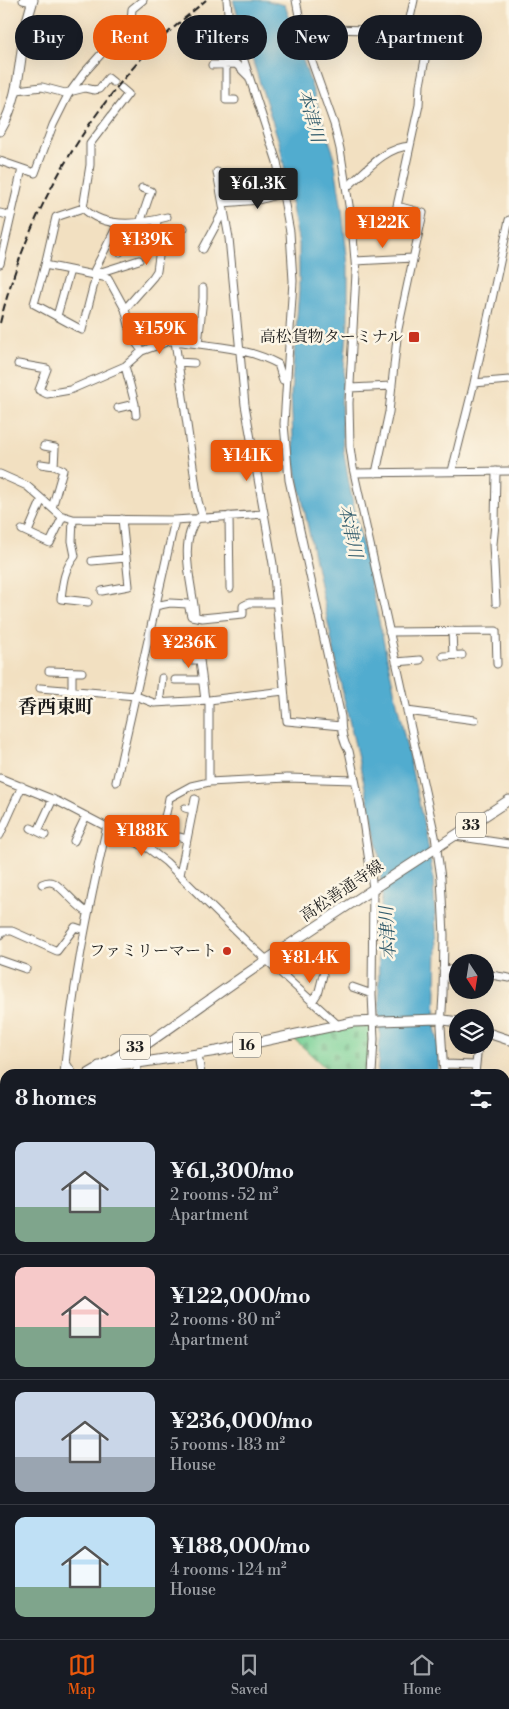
<!DOCTYPE html>
<meta charset="utf-8">
<style>
body{margin:0;font-family:"Libre Bodoni","Noto Serif JP",serif;background:#20242c;color:#f1f3f6;height:100vh;display:flex;flex-direction:column;font-size:19px;white-space:nowrap}
*{box-sizing:border-box;margin:0}
p{font-size:16px;color:#9ea1a6}
.icon{flex:none;width:28px;height:28px;fill:none;stroke:currentColor;stroke-width:2;stroke-linecap:round;stroke-linejoin:round}
.map{position:relative;flex:1;overflow:hidden}
.details{position:absolute;left:0px;top:1069px;width:510px;height:571px;display:flex;flex-direction:column;background:#171b24;border-radius:15px 15px 0 0;box-shadow:0 5px 20px #0002}
.details>*{flex:none}
.top-card{position:absolute;left:15px;top:15px;width:480px;height:45px;display:flex;gap:10px}
.needle{width:32px;rotate:168deg}
.tools{position:absolute;left:449px;top:954px;display:grid;gap:10px}
.tools a{display:grid;place-items:center;width:45px;height:45px;border-radius:50%;background:#171b24;box-shadow:0 5px 20px #0002;font-size:25px}
.price{position:absolute;translate:-50% -42px;padding:0 11px;border-radius:5px;background:#ea580c;color:#fff;font-size:16px;line-height:32px;filter:drop-shadow(0 1px 2px #0008)}
.price::after{content:'';position:absolute;left:50%;top:30px;width:15px;height:11px;margin-left:-8px;background:inherit;clip-path:polygon(0 0,100% 0,50% 100%)}
.price.current{background:#222;color:#fff}
ul{padding:0;list-style:none}
li{display:flex;align-items:center;gap:15px;height:125px;padding:0 15px}
li+li{border-top:1px solid #363941}
li span{display:grid;place-items:center;flex:none;width:140px;height:100px;border-radius:10px;color:#555}
li>.icon{margin-inline-start:auto}
span .icon{width:60px;height:60px;fill:#fffc;stroke-width:1}
li b{font-size:21px}
h2{display:flex;justify-content:space-between;align-items:center;height:60px;padding:0 15px;font-size:21px}
.chip{padding:0 18px;border-radius:22px;background:#171b24;box-shadow:0 5px 20px #0002;font-size:18px;line-height:45px}
.chip.current{background:#ea580c;color:#fff}
.menu{display:flex;justify-content:space-around;align-items:center;height:70px;border-top:1px solid #363941;background:#171b24;font-size:14px;color:#9ea1a6}
.menu a{display:grid;justify-items:center;gap:2px}
.menu .current{color:#ea580c}
.map>svg:first-child{display:block}
.cemetery{fill:url(#cemetery-stones);stroke:#4a765a}
.water{fill:#51accf;stroke:#366476}
.lines{fill:none;stroke-linecap:round;stroke-linejoin:round}
.minor-casing{stroke:#676156;stroke-width:9}
.major-casing{stroke:#676156;stroke-width:11}
.minor{stroke:#fff;stroke-width:7}
.major{stroke:#fff;stroke-width:9}
.rail{stroke:#1c1c1c;stroke-width:2;stroke-dasharray:8 4;stroke-linecap:butt}
.poi-dot{fill:#c8321e;stroke:#fcf5e5;stroke-width:2}
.labels{text-anchor:middle;dominant-baseline:central;stroke-width:5;stroke-linejoin:round;paint-order:stroke}
.shield{fill:#fcf5e5;stroke:#5f5d58;stroke-width:1}
.shield-label{font-size:15px;font-weight:bold;fill:#1c1c1c}
.poi-label{font-size:16px;fill:#1c1c1c;stroke:#fcf5e5;text-anchor:end}
.street-label{font-size:16px;fill:#1c1c1c;stroke:#fcf5e5}
.water-label{font-size:18px;font-style:italic;fill:#345d6d;stroke:#fcf5e5}
.quarter-label{font-size:19px;font-weight:bold;fill:#1c1c1c;stroke:#fcf5e5}
</style>
<div class="map">
<svg width="509" height="1639" viewBox="0 0 509 1639">
<defs>
<pattern id="cemetery-stones" width="16" height="16" patternUnits="userSpaceOnUse" patternTransform="scale(1.25)"><rect width="16" height="16" fill="#78d197"/><path d="M2 7V4a2 2 0 0 1 4 0v3zM10 15v-3a2 2 0 0 1 4 0v3z" fill="#67b382"/></pattern>
</defs>
<rect width="100%" height="100%" fill="#fcf5e5"/>
<filter id="ink" filterUnits="userSpaceOnUse"><feTurbulence type="fractalNoise" baseFrequency=".02" numOctaves="2"/><feDisplacementMap in="SourceGraphic" scale="10" xChannelSelector="R" yChannelSelector="G"/><feConvolveMatrix kernelMatrix="1 2 1 2 8 2 1 2 1" color-interpolation-filters="sRGB"/></filter>
<filter id="wash" filterUnits="userSpaceOnUse"><feTurbulence type="fractalNoise" baseFrequency=".0096" numOctaves="4" result="noise"/><feDisplacementMap in="SourceGraphic" scale="20" xChannelSelector="R" yChannelSelector="G"/><feGaussianBlur stdDeviation="1.12" result="paint"/><feColorMatrix in="noise" values="0 0 0 0 0 0 0 0 0 0 0 0 0 0 0 0 0 1.4 0 .05"/><feComposite in="paint" operator="in"/></filter>
<g filter="url(#wash)">
<rect width="100%" height="100%" fill="#f2e0c1"/>
<path class="cemetery" d="M372,1025L370,1074H332L293,1038L341,1027Z"/>
<path class="water" d="M233,0H264L285,5L333,152L342,210L348,265V322L341,404L343,448L350,489L427,839L433,876L437,947L435,1027L439,1046L438,1074H377L380,1039L378,938L382,896L379,854L375,830L342,690L294,460L291,394L299,291V244L280,145Z
M301,1635H438V1639H299Z"/>
</g>
<g filter="url(#ink)">
<g class="lines">
<defs>
<path id="minor" d="M23,0L32,2
M227,0L228,13L233,27L277,162L290,232L293,281L284,424L289,480L341,717C341,729 342,741 349,751L361,808L373,888L372,994L374,1039L372,1074
M296,0L303,37L334,124L340,149L352,224L356,273L349,403L350,447L353,468L435,836L441,878L444,935L443,994L441,1026L444,1074
M408,27L414,0
M301,28L366,30L408,27L429,39L420,85L419,105L397,206L423,213L398,329L389,412L376,473
M61,43L63,55
M23,44L44,45L74,41
M226,63V100H235
M212,65L236,64L248,76
M121,88L128,94L90,144V165L83,208C105,230 141,224 167,217
M17,90L42,87L65,93L85,88L94,90L99,89L108,78L113,82
M0,161L35,173L53,125L68,95L84,73L131,21L132,9L143,0
M217,172L229,238L245,405L273,564L287,721L341,726
M347,187C365,172 385,147 410,146
M223,203C243,201 266,202 283,191
M83,208L56,217L45,265L34,304L82,330L96,276L98,273L139,260
M0,213L11,216
M140,223L151,191L142,188
M157,236L184,228
M203,249L224,210
M120,252L123,246L135,243L155,245
M355,261L413,258
M0,264L22,169
M45,265L108,278L125,309L132,337L142,351L169,341H175C209,346 247,347 278,364L283,380
M92,275L118,224
M125,309L153,277L157,271L160,249L155,245L157,220
M57,316L70,270
M175,341L198,501L203,518
M198,344L203,298V288
M177,362L194,363
M18,364L47,369L39,390L47,394L70,390L125,366
M474,383L509,380
M350,388L392,386
M118,408L135,404
M136,415L135,404L125,366L142,351
M44,446L55,448L54,466
M41,464L54,466L63,470L52,508
M452,471L474,383L509,220
M496,471L495,524L493,544L496,603
M355,473L509,471
M0,474L27,486L60,515L73,519L175,520L264,514
M229,516L230,588
M73,519L72,541L75,556C64,570 63,581 61,599L88,602
M22,530L50,543L63,516
M28,532L42,499
M92,561L126,558
M102,591L129,586L122,519
M155,606L170,603L188,604L191,616L202,618L243,614V606L249,603H276
M195,614C193,587 177,541 198,518
M452,631L453,655
M389,632L496,631L497,664
M443,656L462,655
M187,660H200L205,700
M396,662L420,660
M49,671L82,672
M175,680H202
M40,688L136,696L154,703L209,700L284,691
M72,690V672
M162,702L160,697L162,678
M407,711L475,720
M0,778L59,802L149,849L166,862L247,942L338,1025
M116,782L175,520
M209,782L287,778L355,780
M185,808L193,810
M31,828L45,835
M38,831L53,799
M0,835L22,786
M455,836L509,844
M180,837L187,839
M74,841L86,816
M149,849C161,832 166,818 169,798L191,786L209,782V700
M180,875L195,799
M42,884C46,882 50,881 54,883C64,889 75,905 87,912
M0,935L1,931H12L57,951L75,927L84,930
M0,960L26,969
M443,969L458,971
M485,974L509,978
M352,987L372,994
M312,1002L319,991L323,975
M198,1054L201,1074
M66,1063L73,1074
M444,1064L476,1065
M64,1074C72,988 88,910 107,826
M136,1074L138,1063
M475,1074L478,1045
M0,1094L5,1091
M505,1126H509
M505,1186L509,1187
M0,1202H5
M505,1289H509
M0,1294L5,1295
M505,1369H509
M505,1595H509
M79,1635V1639
M450,1635L453,1639
M12,1639V1635
M297,1639L298,1635"/>
<path id="major" d="M0,131C19,99 19,65 25,30C27,20 30,10 33,0
M485,1032L509,1040
M99,1066L138,1063L217,1051L353,1022L437,1019L458,1022
M88,1074L130,1049
M102,1074C158,1038 212,997 268,959C347,905 429,853 509,800
M0,1135L5,1132"/>
</defs>
<use href="#minor" class="minor-casing"/>
<use href="#major" class="major-casing"/>
<use href="#minor" class="minor"/>
<use href="#major" class="major"/>
<path class="rail" d="M0,323C24,225 72,137 139,61C159,39 183,20 206,0"/>
</g>
</g>
<g class="poi-dot">
<rect x="408" y="331" width="12" height="12" rx="2.5"/>
<circle cx="227" cy="951" r="5"/>
</g>
<g class="labels">
<g class="shield">
<rect x="456" y="812.5" width="30" height="25" rx="4"/>
<rect x="233" y="1032.5" width="28" height="25" rx="4"/>
<rect x="120" y="1034.5" width="30" height="25" rx="4"/>
</g>
<g class="shield-label">
<text x="471" y="825">33</text>
<text x="247" y="1045">16</text>
<text x="135" y="1047">33</text>
</g>
<g class="poi-label">
<text x="403" y="337">高松貨物ターミナル</text>
<text x="217" y="951">ファミリーマート</text>
</g>
<g class="street-label">
<text transform="translate(342 891) rotate(-34)">高松善通寺線</text>
</g>
<g class="water-label">
<text transform="translate(311 116) rotate(75)">本津川</text>
<text transform="translate(350 531) rotate(78)">本津川</text>
<text transform="translate(388 933) rotate(-93)">本津川</text>
</g>
<g class="quarter-label">
<text x="56" y="707">香西東町</text>
</g>
</g>
</svg>
<div class="tools">
<a><svg class="needle" viewBox="-14 -14 28 28"><path d="M0-13l5 13h-10z" fill="#e53935"/><path d="M0 13l5-13h-10z" fill="#9ea1a6"/></svg></a>
<a><svg class="icon" aria-label="layers" viewBox="0 0 24 24"><path d="M12 4l9 5-9 5-9-5zM3 14l9 5 9-5"/></svg></a>
</div>
<b class="price current" style="left:258px;top:210px">¥61.3K</b>
<b class="price" style="left:383px;top:249px">¥122K</b>
<b class="price" style="left:147px;top:266px">¥139K</b>
<b class="price" style="left:160px;top:355px">¥159K</b>
<b class="price" style="left:247px;top:482px">¥141K</b>
<b class="price" style="left:189px;top:669px">¥236K</b>
<b class="price" style="left:142px;top:857px">¥188K</b>
<b class="price" style="left:310px;top:984px">¥81.4K</b>
<div class="top-card">
<a class="chip">Buy</a>
<a class="chip current">Rent</a>
<a class="chip">Filters</a>
<a class="chip">New</a>
<a class="chip">Apartment</a>
</div>
<section class="details">
<h2>8 homes<svg class="icon" aria-label="filters" viewBox="0 0 24 24"><path d="M4 7h16M4 17h16"/><circle cx="9" cy="7" r="2"/><circle cx="15" cy="17" r="2"/></svg></h2>
<ul>
<li><span style="background:linear-gradient(#c9d6e8 65%,#7fa58c 0)"><svg class="icon" aria-label="home" viewBox="0 0 24 24"><path d="M3 11l9-7 9 7M6 9v11h12V9"/></svg></span><div><b>¥61,300/mo</b><p>2 rooms · 52 m²</p><p>Apartment</p></div></li>
<li><span style="background:linear-gradient(#f6c9c9 60%,#7fa58c 0)"><svg class="icon" aria-label="home" viewBox="0 0 24 24"><path d="M3 11l9-7 9 7M6 9v11h12V9"/></svg></span><div><b>¥122,000/mo</b><p>2 rooms · 80 m²</p><p>Apartment</p></div></li>
<li><span style="background:linear-gradient(#c9d6e8 65%,#9aa5b1 0)"><svg class="icon" aria-label="home" viewBox="0 0 24 24"><path d="M3 11l9-7 9 7M6 9v11h12V9"/></svg></span><div><b>¥236,000/mo</b><p>5 rooms · 183 m²</p><p>House</p></div></li>
<li><span style="background:linear-gradient(#bfe0f5 70%,#7fa58c 0)"><svg class="icon" aria-label="home" viewBox="0 0 24 24"><path d="M3 11l9-7 9 7M6 9v11h12V9"/></svg></span><div><b>¥188,000/mo</b><p>4 rooms · 124 m²</p><p>House</p></div></li>
</ul>
</section>
</div>
<nav class="menu">
<a class="current"><svg class="icon" aria-label="map" viewBox="0 0 24 24"><path d="M3 6l6-2 6 2 6-2v14l-6 2-6-2-6 2zM9 4v14M15 6v14"/></svg>Map</a>
<a><svg class="icon" aria-label="saved" viewBox="0 0 24 24"><path d="M7 4h10v16l-5-4-5 4z"/></svg>Saved</a>
<a><svg class="icon" aria-label="home" viewBox="0 0 24 24"><path d="M3 11l9-7 9 7M6 9v11h12V9"/></svg>Home</a>
</nav>
